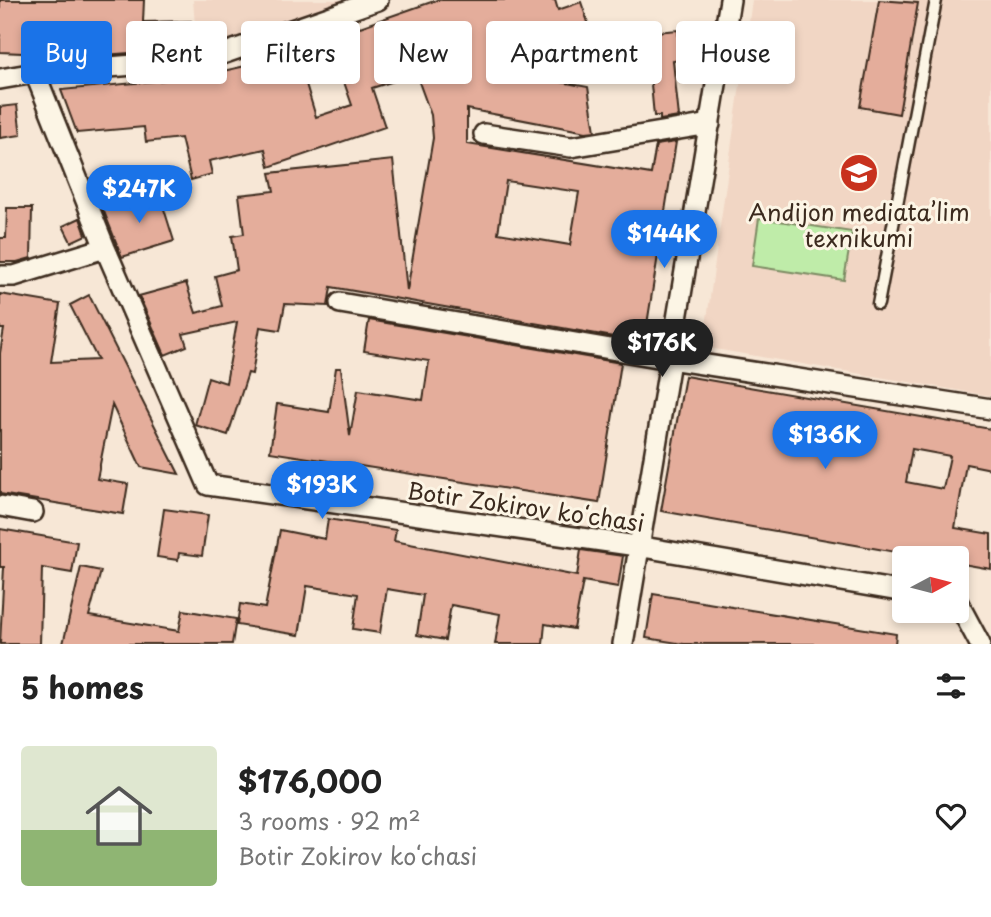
<!DOCTYPE html>
<meta charset="utf-8">
<style>
body{margin:0;font-family:"Playpen Sans",sans-serif;background:#f2f2f2;color:#222;height:100vh;display:flex;flex-direction:column;font-size:26px;white-space:nowrap}
*{box-sizing:border-box;margin:0}
p{font-size:23px;color:#767676}
.icon{flex:none;width:38px;height:38px;fill:none;stroke:currentColor;stroke-width:2;stroke-linecap:round;stroke-linejoin:round}
.map{position:relative;height:644px;overflow:hidden}
.panel{display:flex;flex-direction:column;background:#fff;flex:1}
.panel>*{flex:none}
.guide{position:absolute;left:21px;top:21px;width:950px;height:63px;display:flex;gap:14px}
.needle{width:46px;rotate:83deg}
.controls{position:absolute;left:892px;top:546px;display:grid;gap:14px}
.controls a{display:grid;place-items:center;width:77px;height:77px;border-radius:7px;background:#fff;box-shadow:0 4px 10px #0003;font-size:35px}
.price{position:absolute;translate:-50% -60px;padding:0 16px;border-radius:24px;background:#1a73e8;color:#fff;font-size:23px;line-height:46px;filter:drop-shadow(0 2px 4px #0008)}
.price::after{content:'';position:absolute;left:50%;top:42px;width:21px;height:16px;margin-left:-10px;background:inherit;clip-path:polygon(0 0,100% 0,50% 100%)}
.price.on{background:#222;color:#fff}
ul{padding:0;list-style:none}
li{display:flex;align-items:center;gap:21px;height:175px;padding:0 21px}
li+li{border-top:2px solid #e0e0e0}
li span{display:grid;place-items:center;flex:none;width:196px;height:140px;border-radius:7px;color:#555}
li>.icon{margin-inline-start:auto}
span .icon{width:84px;height:84px;fill:#fffc;stroke-width:1}
li b{font-size:30px}
h2{display:flex;justify-content:space-between;align-items:center;height:84px;padding:0 21px;font-size:30px}
.tag{padding:0 24px;border-radius:7px;background:#fff;box-shadow:0 4px 10px #0003;font-size:24px;line-height:63px}
.tag.on{background:#1a73e8;color:#fff}
.map>svg:first-child{display:block}
.built{fill:#f1d6c4}
.green{fill:#bfeca9;stroke:#7d8b64;stroke-width:2}
.building{fill:#e4ad9b;stroke:#3b2a1e;stroke-width:2;fill-rule:evenodd}
.lines{fill:none;stroke-linecap:round;stroke-linejoin:round}
.lane-casing{stroke:#3b2a1e;stroke-width:15}
.street-casing{stroke:#3b2a1e;stroke-width:24}
.lane{stroke:#fcf5e5;stroke-width:10}
.street{stroke:#fcf5e5;stroke-width:19}
.labels{text-anchor:middle;dominant-baseline:central;stroke-width:6;stroke-linejoin:round;paint-order:stroke}
.poi-label{font-size:23px;fill:#3b2a1e;stroke:#fcf5e5}
.street-label{font-size:23px;fill:#3b2a1e;stroke:#fcf5e5}
</style>
<div class="map">
<svg width="991" height="644" viewBox="0 0 991 644">
<rect width="100%" height="100%" fill="#f7e7d6"/>
<filter id="ink" filterUnits="userSpaceOnUse"><feTurbulence type="fractalNoise" baseFrequency=".0143" numOctaves="2"/><feDisplacementMap in="SourceGraphic" scale="14" xChannelSelector="R" yChannelSelector="G"/><feConvolveMatrix kernelMatrix="1 2 1 2 8 2 1 2 1" color-interpolation-filters="sRGB"/></filter>
<g filter="url(#ink)">
<path class="built" d="M193,0H344L197,51Z
M752,0H991V396L703,347Z"/>
<path class="green" d="M759,218L852,232L844,280L752,266Z"/>
<path class="building" d="M0,0H144L143,22L191,21L194,48L91,56L0,52Z
M437,0H555L558,10L581,2L594,40L502,71L588,87L595,131L586,132L467,109V144L651,174L656,145L676,142L645,337L625,334V339L331,287L328,306L285,304L280,330L260,327L252,374L248,373L228,435L195,425L208,377L226,383L237,322L183,334L187,346L165,355L139,296L186,283L196,313L222,306L215,276L237,270L232,236L244,234L239,195L274,191L270,173L393,160L407,291L433,138L431,115L416,74L372,88L385,127L269,167L265,149L209,161L212,174L191,180L181,138L146,142L144,127L77,133L61,90L197,77L263,62L297,53V49ZM337,62L352,105L316,117L303,74ZM506,181L579,192L570,245L498,233Z
M879,0L918,3L899,114L860,107Z
M622,30V35L678,30L680,60L673,61L679,117L660,120V116H654L649,63L596,66L593,33Z
M17,105L21,135L0,138V107Z
M159,193L174,241L122,257L103,209Z
M7,208H32L31,258L17,262H0V238H6Z
M80,218L86,235L71,242L63,226Z
M0,294L60,304L51,362L98,360L70,305L89,295L179,474L141,467L112,405L97,479L128,484L123,514L0,494V353L4,329H0Z
M369,320L621,363L599,503L270,452L277,404L329,412L336,368H341L350,436L358,390L423,400L429,361L364,351Z
M685,376L991,429V469L966,464L955,528L991,534V569L957,563V558H930L661,511ZM912,449L950,456L943,489L906,482Z
M164,509L208,515L202,556L179,553L178,560L157,557Z
M328,519L396,530L394,541L577,576L581,550L623,556L618,587L583,581L574,629L545,624L543,644H495L500,614L451,605L445,640L417,635L423,595L387,589L380,633L353,629L358,594L307,586L299,635L237,625L240,604L265,608L280,530L325,539Z
M0,529L77,542L72,573L42,568L40,644H0L4,567H0Z
M81,567L101,571L89,616L179,631L183,610L236,619L232,644H63Z
M653,594L896,634L895,644H684L646,638Z"/>
<g class="lines">
<defs>
<path id="lane" d="M878,304L936,0"/>
<path id="street" d="M35,73L105,248L208,485L637,546L905,592
M0,79L35,73L208,59L378,0
M484,134L571,147L710,124
M0,276H14L105,248
M340,303L669,359L991,409
M0,506L33,512
M957,601L980,644
M623,644L730,0"/>
</defs>
<use href="#lane" class="lane-casing"/>
<use href="#street" class="street-casing"/>
<use href="#lane" class="lane"/>
<use href="#street" class="street"/>
</g>
</g>
<defs>
<symbol id="university-disc" viewBox="-11 -11 22 22"><circle r="9.5" fill="#c8321e" stroke="#fcf5e5"/><path d="M0-5L7-2L0 1L-7-2ZM-4 1L0 2.5L4 1V4Q0 6-4 4Z" fill="#fff"/></symbol>
</defs>
<g fill-rule="evenodd">
<use href="#university-disc" x="837" y="151" width="44" height="44"/>
</g>
<g class="labels">
<g class="poi-label">
<text x="859" y="211">Andijon mediataʼlim<tspan x="859" dy="26">texnikumi</tspan></text>
</g>
<g class="street-label">
<text transform="translate(526 506) rotate(8)">Botir Zokirov koʻchasi</text>
</g>
</g>
</svg>
<div class="controls">
<a><svg class="needle" viewBox="-14 -14 28 28"><path d="M0-13l5 13h-10z" fill="#e53935"/><path d="M0 13l5-13h-10z" fill="#767676"/></svg></a>
</div>
<b class="price" style="left:139px;top:225px">$247K</b>
<b class="price" style="left:664px;top:270px">$144K</b>
<b class="price on" style="left:662px;top:379px">$176K</b>
<b class="price" style="left:825px;top:471px">$136K</b>
<b class="price" style="left:322px;top:521px">$193K</b>
<div class="guide">
<a class="tag on">Buy</a>
<a class="tag">Rent</a>
<a class="tag">Filters</a>
<a class="tag">New</a>
<a class="tag">Apartment</a>
<a class="tag">House</a>
</div>
</div>
<section class="panel">
<h2>5 homes<svg class="icon" aria-label="filters" viewBox="0 0 24 24"><path d="M4 7h16M4 17h16"/><circle cx="9" cy="7" r="2"/><circle cx="15" cy="17" r="2"/></svg></h2>
<ul>
<li><span style="background:linear-gradient(#dfe7d0 60%,#8fb573 0)"><svg class="icon" aria-label="home" viewBox="0 0 24 24"><path d="M3 11l9-7 9 7M6 9v11h12V9"/></svg></span><div><b>$176,000</b><p>3 rooms · 92 m²</p><p>Botir Zokirov koʻchasi</p></div><svg class="icon" aria-label="heart" viewBox="0 0 24 24"><path d="M12 20l-8-8c-3-5 5-10 8-4 3-6 11-1 8 4z"/></svg></li>
</ul>
</section>
